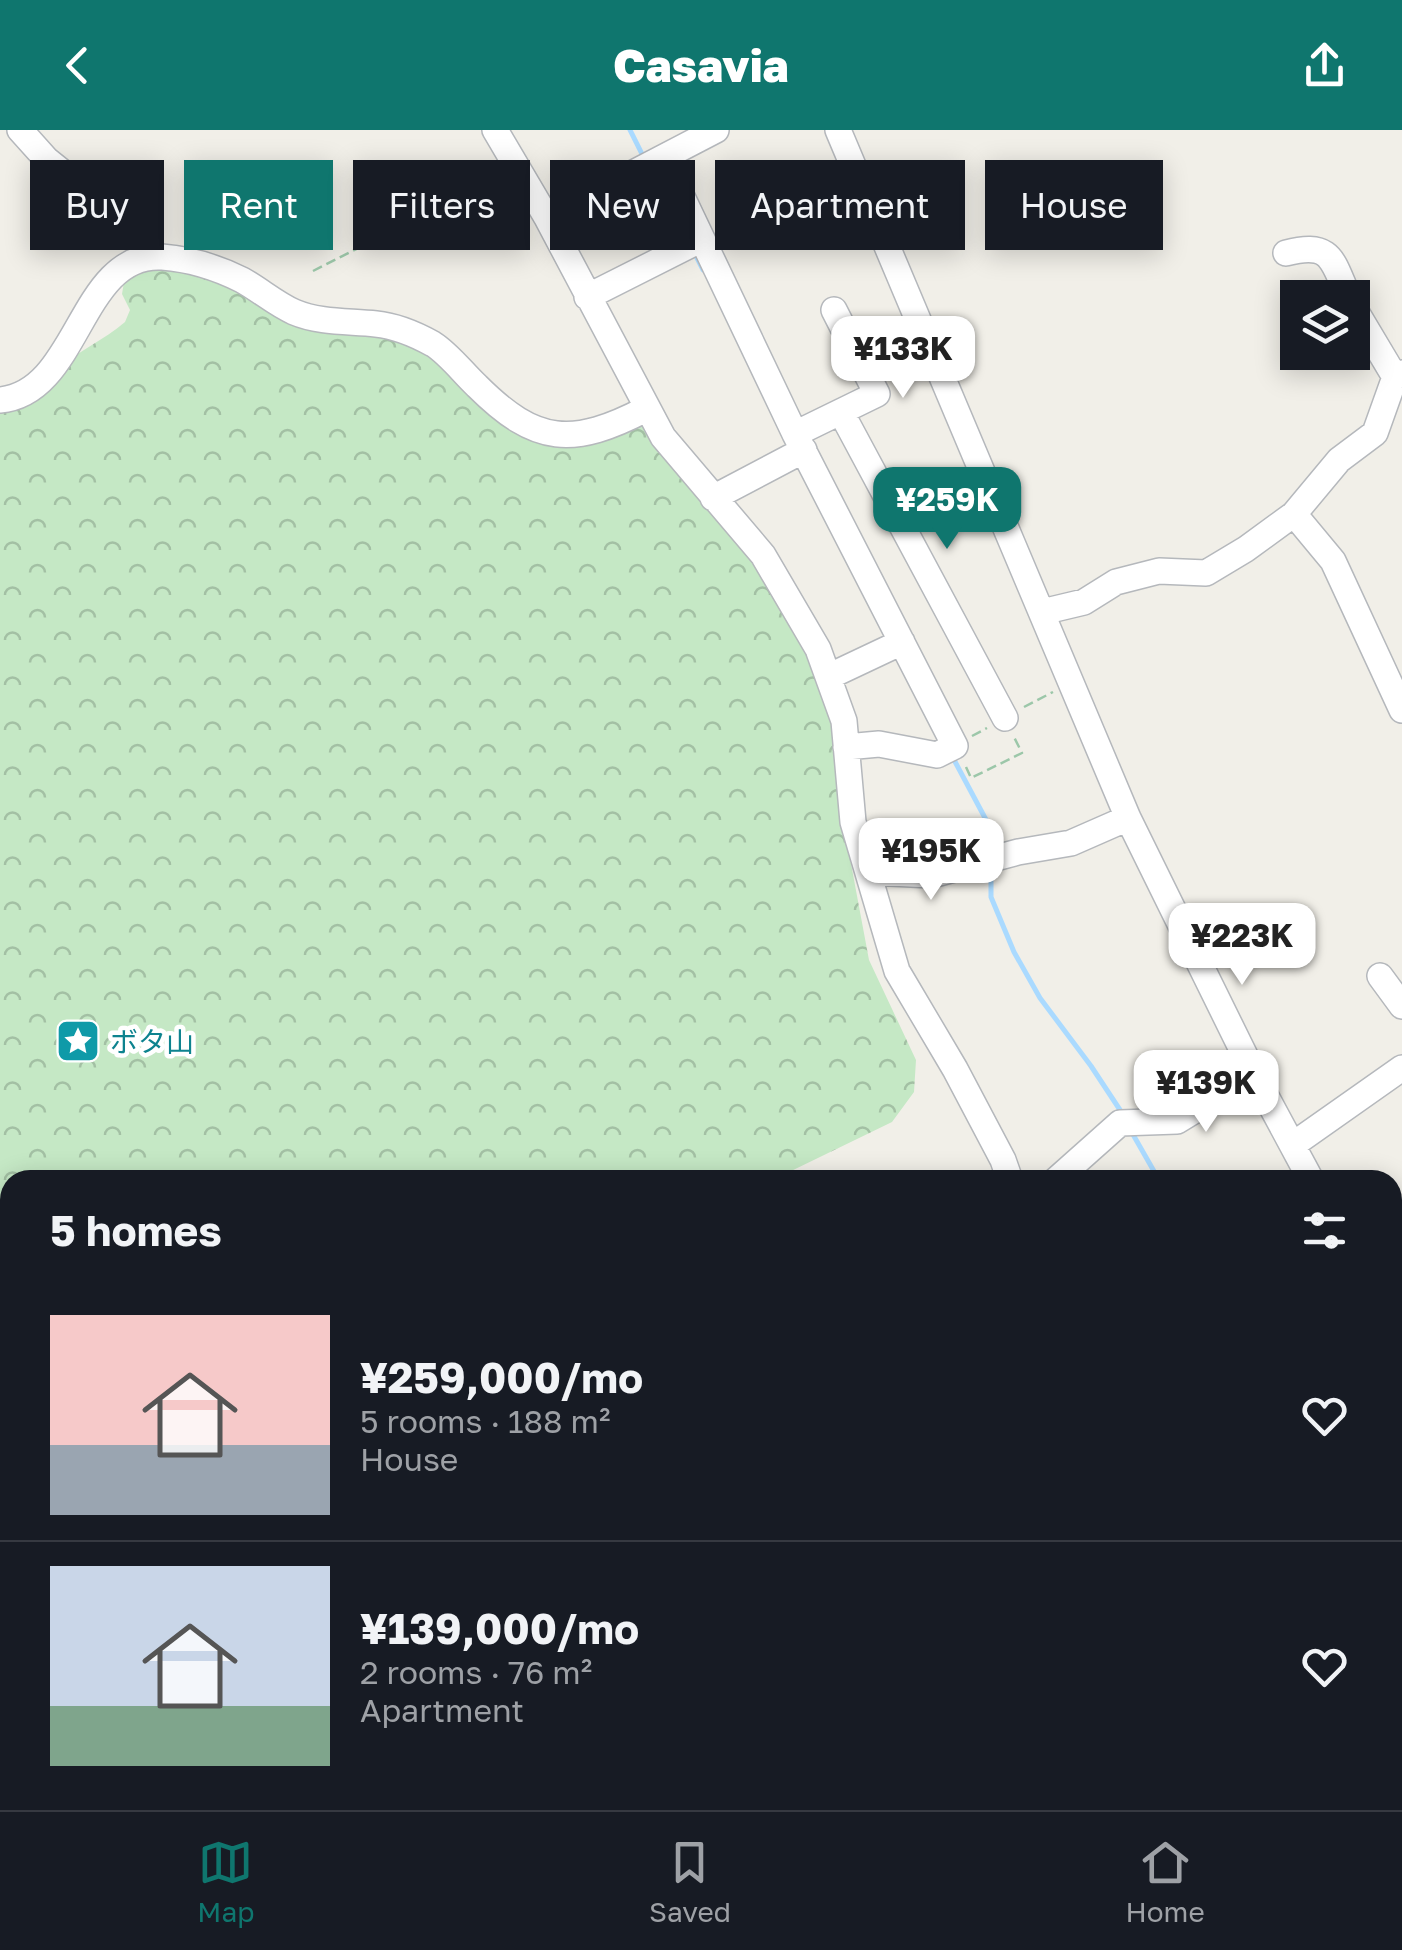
<!DOCTYPE html>
<meta charset="utf-8">
<style>
body{margin:0;font-family:"Golos Text","Noto Sans JP",sans-serif;background:#20242c;color:#f1f3f6;height:100vh;display:flex;flex-direction:column;font-size:38px;white-space:nowrap}
*{box-sizing:border-box;margin:0}
p{font-size:32px;color:#9ea1a6}
.icon{flex:none;width:55px;height:55px;fill:none;stroke:currentColor;stroke-width:2;stroke-linecap:round;stroke-linejoin:round}
.map{position:relative;flex:1;overflow:hidden}
.side{position:absolute;left:0px;top:1040px;width:1402px;height:640px;display:flex;flex-direction:column;background:#171b24;border-radius:30px 30px 0 0;box-shadow:0 5px 25px #0003}
.side>*{flex:none}
.top-card{position:absolute;left:30px;top:30px;width:1342px;height:90px;display:flex;gap:20px}
.controls{position:absolute;left:1280px;top:150px;display:grid;gap:20px}
.controls a{display:grid;place-items:center;width:90px;height:90px;border-radius:0px;background:#171b24;box-shadow:0 5px 25px #0003;font-size:50px}
.price{position:absolute;translate:-50% -85px;padding:0 22px;border-radius:20px;background:#fff;color:#222;font-size:32px;line-height:65px;filter:drop-shadow(0 2px 5px #0008)}
.price::after{content:'';position:absolute;left:50%;top:60px;width:30px;height:22px;margin-left:-15px;background:inherit;clip-path:polygon(0 0,100% 0,50% 100%)}
.price.on{background:#0f766e;color:#fff}
ul{padding:0;list-style:none}
li{display:flex;align-items:center;gap:30px;height:250px;padding:0 50px}
li+li{border-top:2px solid #363941}
li span{display:grid;place-items:center;flex:none;width:280px;height:200px;border-radius:0px;color:#555}
li>.icon{margin-inline-start:auto}
span .icon{width:120px;height:120px;fill:#fffc;stroke-width:1}
li b{font-size:42px}
h2{display:flex;justify-content:space-between;align-items:center;height:120px;padding:0 50px;font-size:42px}
.tag{padding:0 35px;border-radius:0px;background:#171b24;box-shadow:0 5px 25px #0003;font-size:35px;line-height:90px}
.tag.on{background:#0f766e;color:#fff}
header{display:flex;justify-content:space-between;align-items:center;height:130px;padding:0 50px;background:#0f766e;color:#fff;font-size:45px;font-weight:800}
.tab-bar{display:flex;justify-content:space-around;align-items:center;height:140px;border-top:2px solid #363941;background:#171b24;font-size:28px;color:#9ea1a6}
.tab-bar a{display:grid;justify-items:center;gap:5px}
.tab-bar .on{color:#0f766e}
.map>svg:first-child{display:block}
.industrial{fill:url(#industrial-grid)}
.forest{fill:url(#forest-crowns)}
.lines{fill:none;stroke-linecap:round;stroke-linejoin:round}
.stream{stroke:#aadaff;stroke-width:5}
.minor-casing{stroke:#b5b8bc;stroke-width:28}
.path{stroke:#9cc7a9;stroke-width:2.5;stroke-dasharray:10 5;stroke-linecap:butt}
.minor{stroke:#fff;stroke-width:25}
.labels{text-anchor:middle;dominant-baseline:central;stroke-width:9;stroke-linejoin:round;paint-order:stroke}
.culture-label{font-size:28px;fill:#0d838f;stroke:#fff;text-anchor:start}
</style>
<header><svg class="icon" aria-label="back" viewBox="0 0 24 24"><path d="M15 5l-7 7 7 7"/></svg>Casavia<svg class="icon" aria-label="share" viewBox="0 0 24 24"><path d="M12 15V3M7 8l5-5 5 5M5 13v7h14v-7"/></svg></header>
<div class="map">
<svg width="1402" height="1680" viewBox="0 0 1402 1680">
<defs>
<pattern id="industrial-grid" width="8" height="8" patternUnits="userSpaceOnUse" patternTransform="scale(2.5)"><rect width="8" height="8" fill="#e0deda"/><path d="M0 4h8M4 0v8" fill="none" stroke="#b9b8b5"/></pattern>
<pattern id="forest-crowns" width="20" height="18" patternUnits="userSpaceOnUse" patternTransform="scale(2.5)"><rect width="20" height="18" fill="#c5e8c5"/><path d="M2 6a3 3 0 1 1 6 0M12 15a3 3 0 1 1 6 0" fill="none" stroke="#a3c0a4"/></pattern>
</defs>
<rect width="100%" height="100%" fill="#f1efe8"/>
<path class="industrial" d="M0,1425H10V1670H829L819,1680H0Z"/>
<path class="forest" d="M158,139C186,143 214,149 239,162C257,171 273,186 292,194C328,210 370,198 405,214C460,238 482,294 540,311C583,323 605,312 641,289L759,430L828,558L843,691L869,830L916,930L914,962L892,992L785,1044L781,1050H10V1425H0V282C28,279 39,257 58,239C78,221 104,210 125,192L130,180L122,164L125,146Z"/>
<g class="lines">
<path class="stream" d="M630,0L644,28
M652,42L683,102
M697,128L703,140
M952,626L992,701V720
M991,736V767L1014,822L1040,868L1091,936L1124,986
M1131,1001L1159,1050"/>
<defs>
<path id="minor" d="M20,0L47,30L133,99
M495,0L547,88L663,307L763,425L818,519L844,591L853,692L897,841L955,939L1003,1030L1010,1050
M838,0L1128,688L1254,944L1311,1050
M664,29L795,304L955,616L937,625L879,614L846,617
M547,88L716,0
M1286,123C1333,111 1332,131 1349,168
M587,167L700,110
M1352,175L1395,247
M0,270C80,263 79,122 162,127C189,129 218,138 242,150C260,160 276,174 294,182C320,193 349,191 376,194C396,196 415,204 433,214C449,224 463,243 477,256C536,315 573,317 646,279
M841,282L1005,588
M795,304L877,264L834,180
M713,368L804,320
M1294,384L1333,431L1402,580
M1042,482L1084,472L1116,452L1159,441L1206,443L1246,419L1294,384L1339,330L1375,303L1395,247L1402,243
M830,546L902,512
M869,742L932,745L1018,722L1071,713L1128,688
M1380,846L1402,876
M1294,1014L1402,938
M1056,1050L1120,993L1177,991L1254,944
M1392,1257L1402,1276
M1392,1608L1402,1606
M1092,1680L1135,1670
M1172,1680L1180,1670
M1250,1680L1256,1670
M1339,1680L1341,1670"/>
</defs>
<use href="#minor" class="minor-casing"/>
<path class="path" d="M313,141L378,108L490,36
M1024,577L1053,562
M972,606L987,598
M966,637L971,648L1022,623L1014,607"/>
<use href="#minor" class="minor"/>
</g>
<defs>
<symbol id="sight-square" viewBox="-11 -11 22 22"><rect x="-9" y="-9" width="18" height="18" rx="4" fill="#0f9aa8" stroke="#fff"/><path d="M0-6L1.8-2.2L6-1.7L2.9 1.2L3.7 5.4L0 3.3L-3.7 5.4L-2.9 1.2L-6-1.7L-1.8-2.2Z" fill="#fff"/></symbol>
</defs>
<g fill-rule="evenodd">
<use href="#sight-square" x="53" y="886" width="50" height="50"/>
</g>
<g class="labels">
<g class="culture-label">
<text x="110" y="911">ボタ山</text>
</g>
</g>
</svg>
<div class="controls">
<a><svg class="icon" aria-label="layers" viewBox="0 0 24 24"><path d="M12 4l9 5-9 5-9-5zM3 14l9 5 9-5"/></svg></a>
</div>
<b class="price" style="left:903px;top:271px">¥133K</b>
<b class="price on" style="left:947px;top:422px">¥259K</b>
<b class="price" style="left:931px;top:773px">¥195K</b>
<b class="price" style="left:1242px;top:858px">¥223K</b>
<b class="price" style="left:1206px;top:1005px">¥139K</b>
<div class="top-card">
<a class="tag">Buy</a>
<a class="tag on">Rent</a>
<a class="tag">Filters</a>
<a class="tag">New</a>
<a class="tag">Apartment</a>
<a class="tag">House</a>
</div>
<section class="side">
<h2>5 homes<svg class="icon" aria-label="filters" viewBox="0 0 24 24"><path d="M4 7h16M4 17h16"/><circle cx="9" cy="7" r="2"/><circle cx="15" cy="17" r="2"/></svg></h2>
<ul>
<li><span style="background:linear-gradient(#f6c9c9 65%,#9aa5b1 0)"><svg class="icon" aria-label="home" viewBox="0 0 24 24"><path d="M3 11l9-7 9 7M6 9v11h12V9"/></svg></span><div><b>¥259,000/mo</b><p>5 rooms · 188 m²</p><p>House</p></div><svg class="icon" aria-label="heart" viewBox="0 0 24 24"><path d="M12 20l-8-8c-3-5 5-10 8-4 3-6 11-1 8 4z"/></svg></li>
<li><span style="background:linear-gradient(#c9d6e8 70%,#7fa58c 0)"><svg class="icon" aria-label="home" viewBox="0 0 24 24"><path d="M3 11l9-7 9 7M6 9v11h12V9"/></svg></span><div><b>¥139,000/mo</b><p>2 rooms · 76 m²</p><p>Apartment</p></div><svg class="icon" aria-label="heart" viewBox="0 0 24 24"><path d="M12 20l-8-8c-3-5 5-10 8-4 3-6 11-1 8 4z"/></svg></li>
</ul>
</section>
</div>
<nav class="tab-bar">
<a class="on"><svg class="icon" aria-label="map" viewBox="0 0 24 24"><path d="M3 6l6-2 6 2 6-2v14l-6 2-6-2-6 2zM9 4v14M15 6v14"/></svg>Map</a>
<a><svg class="icon" aria-label="saved" viewBox="0 0 24 24"><path d="M7 4h10v16l-5-4-5 4z"/></svg>Saved</a>
<a><svg class="icon" aria-label="home" viewBox="0 0 24 24"><path d="M3 11l9-7 9 7M6 9v11h12V9"/></svg>Home</a>
</nav>
